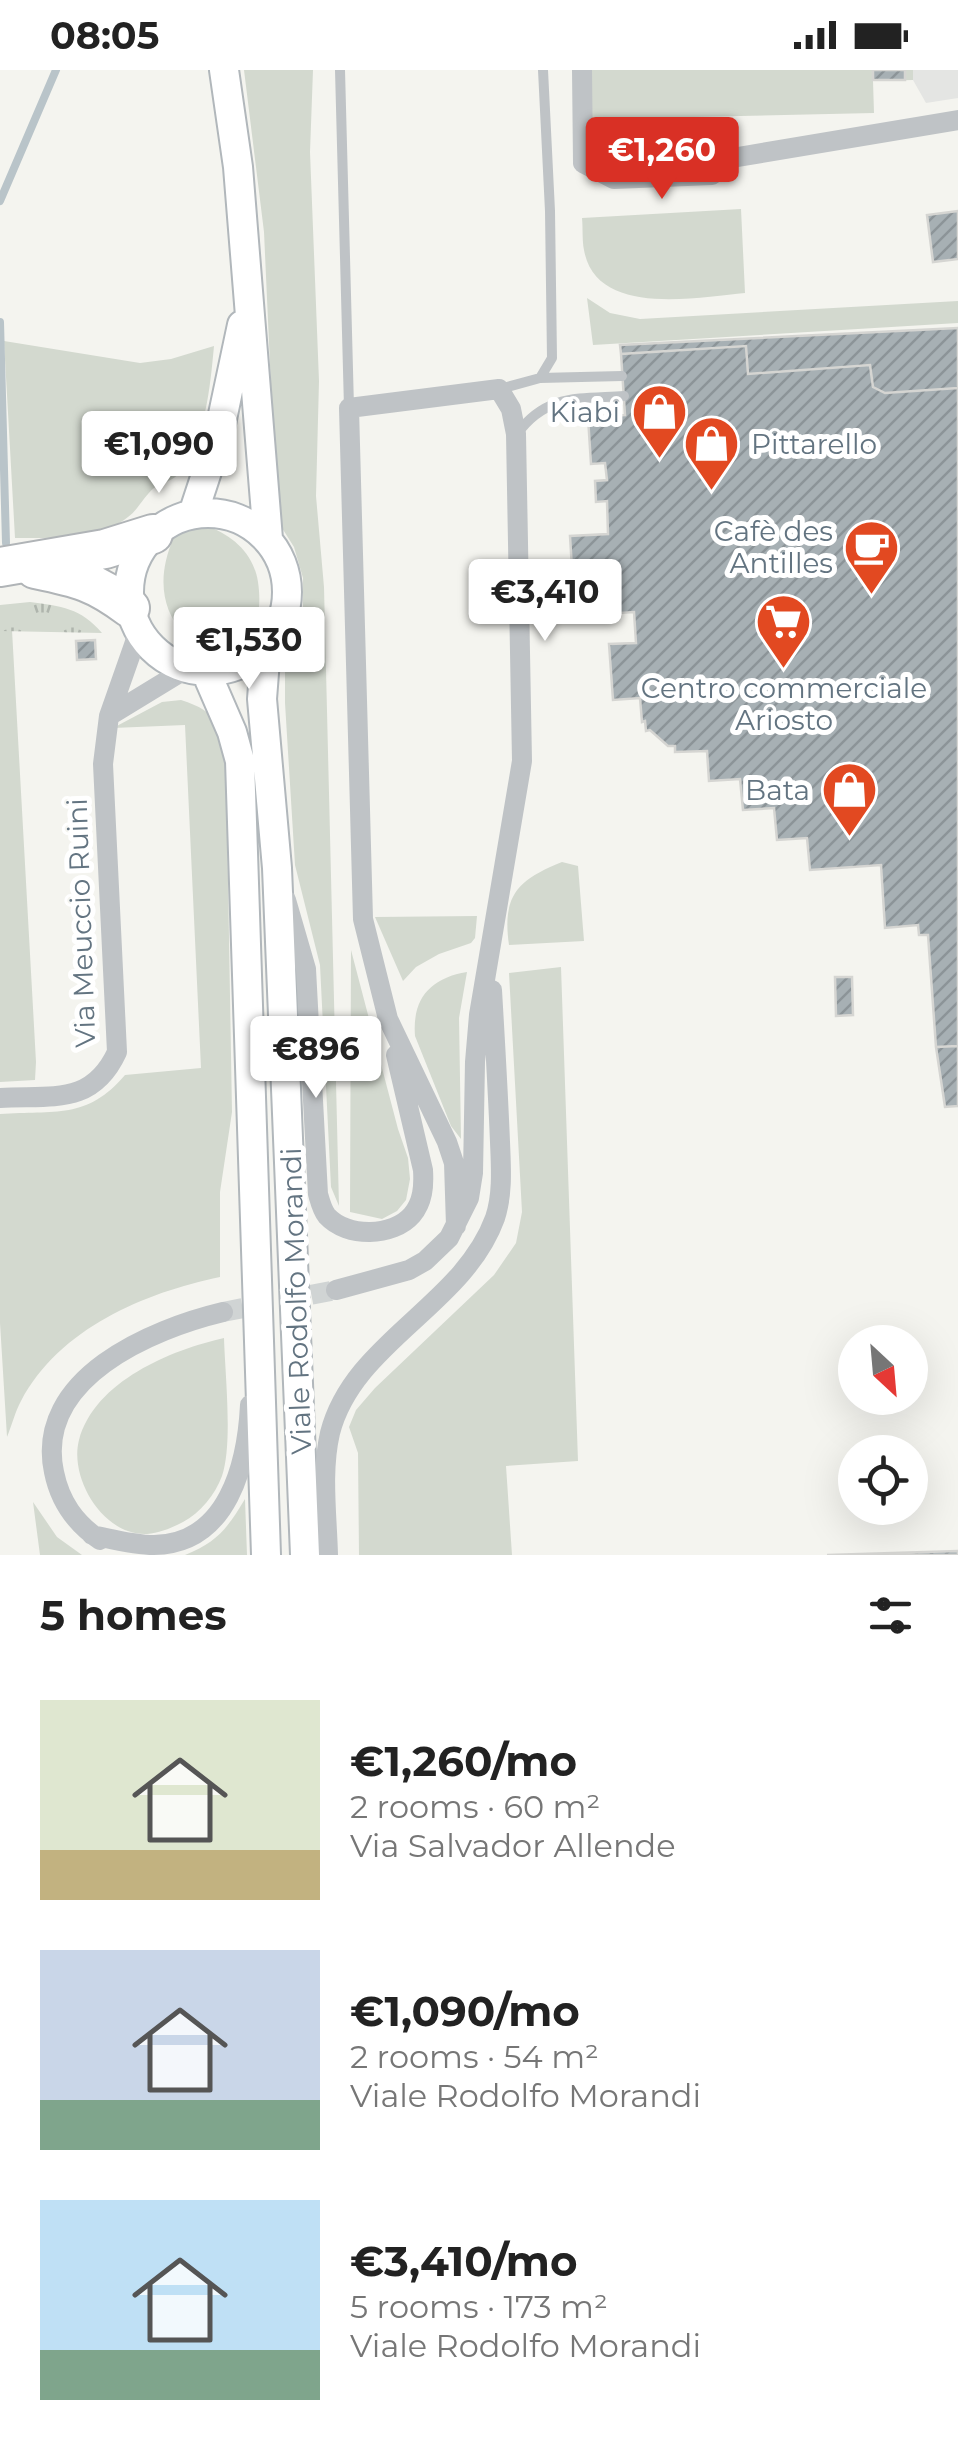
<!DOCTYPE html>
<meta charset="utf-8">
<style>
body{margin:0;font-family:Montserrat,sans-serif;background:#f6f6f6;color:#222;height:100vh;display:flex;flex-direction:column;font-size:38px;white-space:nowrap}
*{box-sizing:border-box;margin:0}
p{font-size:32px;color:#767676}
.icon{flex:none;width:55px;height:55px;fill:none;stroke:currentColor;stroke-width:2;stroke-linecap:round;stroke-linejoin:round}
.map{position:relative;height:1485px;overflow:hidden}
.side{display:flex;flex-direction:column;background:#fff;flex:1}
.side>*{flex:none}
.needle{width:65px;rotate:154deg}
.controls{position:absolute;left:838px;top:1255px;display:grid;gap:20px}
.controls a{display:grid;place-items:center;width:90px;height:90px;border-radius:50%;background:#fff;box-shadow:0 10px 40px #0002;font-size:50px}
.price{position:absolute;translate:-50% -85px;padding:0 22px;border-radius:10px;background:#fff;color:#222;font-size:32px;line-height:65px;filter:drop-shadow(0 2px 5px #0008)}
.price::after{content:'';position:absolute;left:50%;top:60px;width:30px;height:22px;margin-left:-15px;background:inherit;clip-path:polygon(0 0,100% 0,50% 100%)}
.price.active{background:#d93025;color:#fff}
ul{padding:0;list-style:none}
li{display:flex;align-items:center;gap:30px;height:250px;padding:0 40px}
li span{display:grid;place-items:center;flex:none;width:280px;height:200px;border-radius:0px;color:#555}
li>.icon{margin-inline-start:auto}
span .icon{width:120px;height:120px;fill:#fffc;stroke-width:1}
li b{font-size:42px}
h2{display:flex;justify-content:space-between;align-items:center;height:120px;padding:0 40px;font-size:42px}
.status{display:flex;justify-content:space-between;align-items:center;height:70px;padding:0 50px;background:#fff;direction:ltr}
.status svg{height:28px;fill:currentColor}
.map>svg:first-child{display:block}
.built{fill:#e4e5e3}
.green{fill:#d3d9cf}
.park{fill:url(#park-tufts)}
.lines{fill:none;stroke-linecap:round;stroke-linejoin:round}
.stream{stroke:#b9c4c9;stroke-width:8}
.building{fill:url(#building-hatch);stroke:#d5d5d2;stroke-width:2.5}
.street-tunnel{stroke:#d0d4d4;stroke-width:20;stroke-dasharray:20 10;stroke-linecap:butt}
.secondary-casing{stroke:#b1b7bb;stroke-width:32}
.highway-casing{stroke:#b0b4b7;stroke-width:42}
.lane{stroke:#bfc3c6;stroke-width:10}
.street{stroke:#bfc3c6;stroke-width:20}
.secondary{stroke:#fff;stroke-width:28}
.highway{stroke:#fff;stroke-width:38}
.labels{text-anchor:middle;dominant-baseline:central;stroke-width:10;stroke-linejoin:round;paint-order:stroke}
.poi-label{font-size:28px;fill:#637481;stroke:#fff;text-anchor:end}
.street-label{font-size:28px;fill:#637481;stroke:#fff}
</style>
<div class="status"><b>08:05</b><svg viewBox="0 0 49 12"><path d="M0 12V9h3v3zM5 12V6h3v6zM10 12V3h3v9zM15 12V0h3v12zM26 1h20v11H26zM47 4h2v5h-2z"/></svg></div>
<div class="map">
<svg width="958" height="1485" viewBox="0 0 958 1485">
<defs>
<pattern id="park-tufts" width="24" height="20" patternUnits="userSpaceOnUse" patternTransform="scale(2.5)"><rect width="24" height="20" fill="#d3d9cf"/><path d="M3 7l-1-3M5 7V3M7 7l1-3M15 17l-1-3M17 17v-4M19 17l1-3" fill="none" stroke="#afb5ad"/></pattern>
<pattern id="building-hatch" width="6" height="6" patternUnits="userSpaceOnUse" patternTransform="scale(2.5)"><rect width="6" height="6" fill="#a7b0b4"/><path d="M-1 1l2-2M0 6l6-6M5 7l2-2" fill="none" stroke="#8c9498"/></pattern>
</defs>
<rect width="100%" height="100%" fill="#f4f4ef"/>
<path class="built" d="M913,0H958V28L926,33L913,10Z"/>
<path class="green" d="M244,0H313L310,82L319,311L316,426L324,517L339,1136L331,1117L320,895L295,795L285,633V593L303,551V508L294,477L277,450L264,162Z
M591,0H913V10L873,11L874,43L601,49L592,48Z
M741,139L745,223C698,227 596,248 584,180C582,170 583,158 582,148Z
M587,228L610,243L640,249L958,231V253L593,275Z
M4,271L140,293L171,289L214,276C210,318 206,366 180,402C174,411 162,412 154,418C144,426 138,440 128,447C100,470 49,468 15,468Z
M209,457C234,466 254,485 258,512C275,627 123,581 174,467L190,458Z
M12,560L36,992L35,1010L0,1012V561Z
M181,630C219,642 221,656 226,693L232,1042L220,1122V1207C144,1223 60,1258 21,1331C15,1342 12,1355 7,1367L0,1253V1044C55,1040 87,1050 125,1005L201,998L185,655L113,658L162,632Z
M562,792L578,796L584,871L509,875C502,826 517,810 562,792Z
M477,846L475,868L471,873L439,884L416,897L403,911L375,847Z
M351,880L398,1059L408,1088L410,1109L406,1130L397,1141L382,1149L350,1142Z
M561,897L578,1391L506,1396L512,1485H359L358,1383L349,1357L356,1340L375,1318L494,1205L516,1173L522,1142L509,903Z
M467,902L459,948L461,1069L451,1056L415,966C412,929 430,908 467,902Z
M224,1268C225,1304 233,1374 222,1406C215,1425 200,1443 183,1452C172,1458 159,1463 147,1464C103,1466 69,1408 79,1370C95,1311 171,1280 224,1268Z
M245,1429L247,1485H185C217,1472 227,1459 245,1429Z
M33,1432L57,1467L82,1485H40Z"/>
<path class="park" d="M30,532C61,536 81,538 102,563L0,561V535Z"/>
<g class="lines">
<path class="stream" d="M0,131L56,0
M0,252L6,473"/>
</g>
<path class="building" d="M873,0H905V10H873Z
M958,141V189L933,192L927,145Z
M958,258V318L885,323L873,317L870,295L748,304L746,276L621,284L620,275Z
M746,276L748,304L870,295L873,317L885,323L958,318V976L936,977L928,865H919L918,855L885,858L881,795L810,800L807,768L777,770L774,738L743,740L740,709L709,711L707,681L675,682V676H668L650,660L646,661L645,651L642,652L640,628L613,630L609,574L636,573L634,542L603,544L602,530L574,531L570,466L608,464L607,431L596,432L595,411L607,410L605,393L591,394L588,347L625,345L621,284Z
M95,570L96,589L77,590L76,571Z
M835,907H852L853,945L836,946Z
M958,976V1036L945,1037L936,977Z
M958,1481V1485H827Z"/>
<g class="lines">
<path class="street-tunnel" d="M223,1242L336,1220"/>
<defs>
<path id="secondary" d="M224,0L238,97L268,469
M129 522a79 79 0 1 1 158 0a79 79 0 1 1-158 0Z
M193,444L218,368L242,255
M266,577L262,629L277,798L305,1485
M206,602L232,662L240,691L266,1485"/>
<path id="highway" d="M0,497L105,479L153,464
M35,499C78,508 94,511 130,538"/>
</defs>
<use href="#secondary" class="secondary-casing"/>
<use href="#highway" class="highway-casing"/>
<path class="lane" d="M340,0L349,337
M540,308L552,288L550,141L543,0
M500,319L540,308L622,306
M517,364C546,324 578,329 624,326"/>
<path class="street" d="M582,0L583,93
M583,93L614,109L712,105L732,88L958,50
M583,93L613,79L711,74L732,88
M109,646L186,599
M286,830L306,899L318,1124C320,1131 322,1140 327,1146C347,1168 393,1167 412,1145C423,1132 424,1116 423,1100L396,985
M0,1028C52,1025 92,1036 117,982L103,694L109,646L135,572L137,558
M336,1220L409,1200L425,1191L449,1168L469,1128L473,1103L475,992L479,945L522,691L516,364L511,339L499,319L349,338L363,849L388,949L447,1072L454,1093L456,1156
M92,1465C112,1469 133,1475 154,1475C228,1474 247,1394 250,1335
M100,1470C75,1453 60,1432 54,1402C34,1308 152,1259 223,1242
M328,1485C327,1445 321,1402 330,1363C353,1272 463,1236 495,1148C503,1124 501,1097 500,1072C498,1022 495,971 492,920"/>
<use href="#secondary" class="secondary"/>
<use href="#highway" class="highway"/>
</g>
<defs>
<symbol id="shop-pin" viewBox="-11 -11 22 30"><path d="M0 17L-7.5 6A9.5 9.5 0 1 1 7.5 6Z" fill="#e24921" stroke="#fff"/><path d="M-5-2.5h2.3a2.7 3.5 0 0 1 5.4 0H5L5.5 6h-11ZM-1.5-2.5h3a1.5 2.3 0 0 0-3 0Z" fill="#fff"/></symbol>
<symbol id="cafe-pin" viewBox="-11 -11 22 30"><path d="M0 17L-7.5 6A9.5 9.5 0 1 1 7.5 6Z" fill="#e24921" stroke="#fff"/><path d="M-5.5-4.5H6V0H3Q3 3.5 0 3.5H-2.5Q-5.5 3.5-5.5 0ZM3-3.2v2h1.7v-2ZM-6 4.5H4V6H-6Z" fill="#fff"/></symbol>
<symbol id="supermarket-pin" viewBox="-11 -11 22 30"><path d="M0 17L-7.5 6A9.5 9.5 0 1 1 7.5 6Z" fill="#e24921" stroke="#fff"/><path d="M-6-5.5h2.5l.6 2H6L4.5 2H-2.5L-4.4-4H-6ZM-1.5 3.2a1.3 1.3 0 1 0 .1 0ZM3 3.2a1.3 1.3 0 1 0 .1 0Z" fill="#fff"/></symbol>
</defs>
<g fill-rule="evenodd">
<use href="#shop-pin" x="628" y="310" width="63" height="86"/>
<use href="#shop-pin" x="680" y="342" width="63" height="86"/>
<use href="#cafe-pin" x="840" y="446" width="63" height="86"/>
<use href="#supermarket-pin" x="752" y="520" width="63" height="86"/>
<use href="#shop-pin" x="818" y="688" width="63" height="86"/>
</g>
<g class="labels">
<g class="poi-label">
<text x="620" y="342">Kiabi</text>
<text x="751" y="374" text-anchor="start">Pittarello</text>
<text x="833" y="461">Cafè des<tspan x="833" dy="32">Antilles</tspan></text>
<text x="784" y="618" text-anchor="middle">Centro commerciale<tspan x="784" dy="32">Ariosto</tspan></text>
<text x="810" y="720">Bata</text>
</g>
<g class="street-label">
<text transform="translate(81 853) rotate(-92)">Via Meuccio Ruini</text>
<text transform="translate(296 1231) rotate(-92)">Viale Rodolfo Morandi</text>
</g>
</g>
</svg>
<div class="controls">
<a><svg class="needle" viewBox="-14 -14 28 28"><path d="M0-13l5 13h-10z" fill="#e53935"/><path d="M0 13l5-13h-10z" fill="#767676"/></svg></a>
<a><svg class="icon" aria-label="locate" viewBox="0 0 24 24"><circle cx="12" cy="12" r="6"/><path d="M12 2v4M12 18v4M2 12h4M18 12h4"/></svg></a>
</div>
<b class="price active" style="left:662px;top:132px">€1,260</b>
<b class="price" style="left:159px;top:426px">€1,090</b>
<b class="price" style="left:545px;top:574px">€3,410</b>
<b class="price" style="left:249px;top:622px">€1,530</b>
<b class="price" style="left:316px;top:1031px">€896</b>
</div>
<section class="side">
<h2>5 homes<svg class="icon" aria-label="filters" viewBox="0 0 24 24"><path d="M4 7h16M4 17h16"/><circle cx="9" cy="7" r="2"/><circle cx="15" cy="17" r="2"/></svg></h2>
<ul>
<li><span style="background:linear-gradient(#dfe7d0 75%,#c2b280 0)"><svg class="icon" aria-label="home" viewBox="0 0 24 24"><path d="M3 11l9-7 9 7M6 9v11h12V9"/></svg></span><div><b>€1,260/mo</b><p>2 rooms · 60 m²</p><p>Via Salvador Allende</p></div></li>
<li><span style="background:linear-gradient(#c9d6e8 75%,#7fa58c 0)"><svg class="icon" aria-label="home" viewBox="0 0 24 24"><path d="M3 11l9-7 9 7M6 9v11h12V9"/></svg></span><div><b>€1,090/mo</b><p>2 rooms · 54 m²</p><p>Viale Rodolfo Morandi</p></div></li>
<li><span style="background:linear-gradient(#bfe0f5 75%,#7fa58c 0)"><svg class="icon" aria-label="home" viewBox="0 0 24 24"><path d="M3 11l9-7 9 7M6 9v11h12V9"/></svg></span><div><b>€3,410/mo</b><p>5 rooms · 173 m²</p><p>Viale Rodolfo Morandi</p></div></li>
</ul>
</section>
